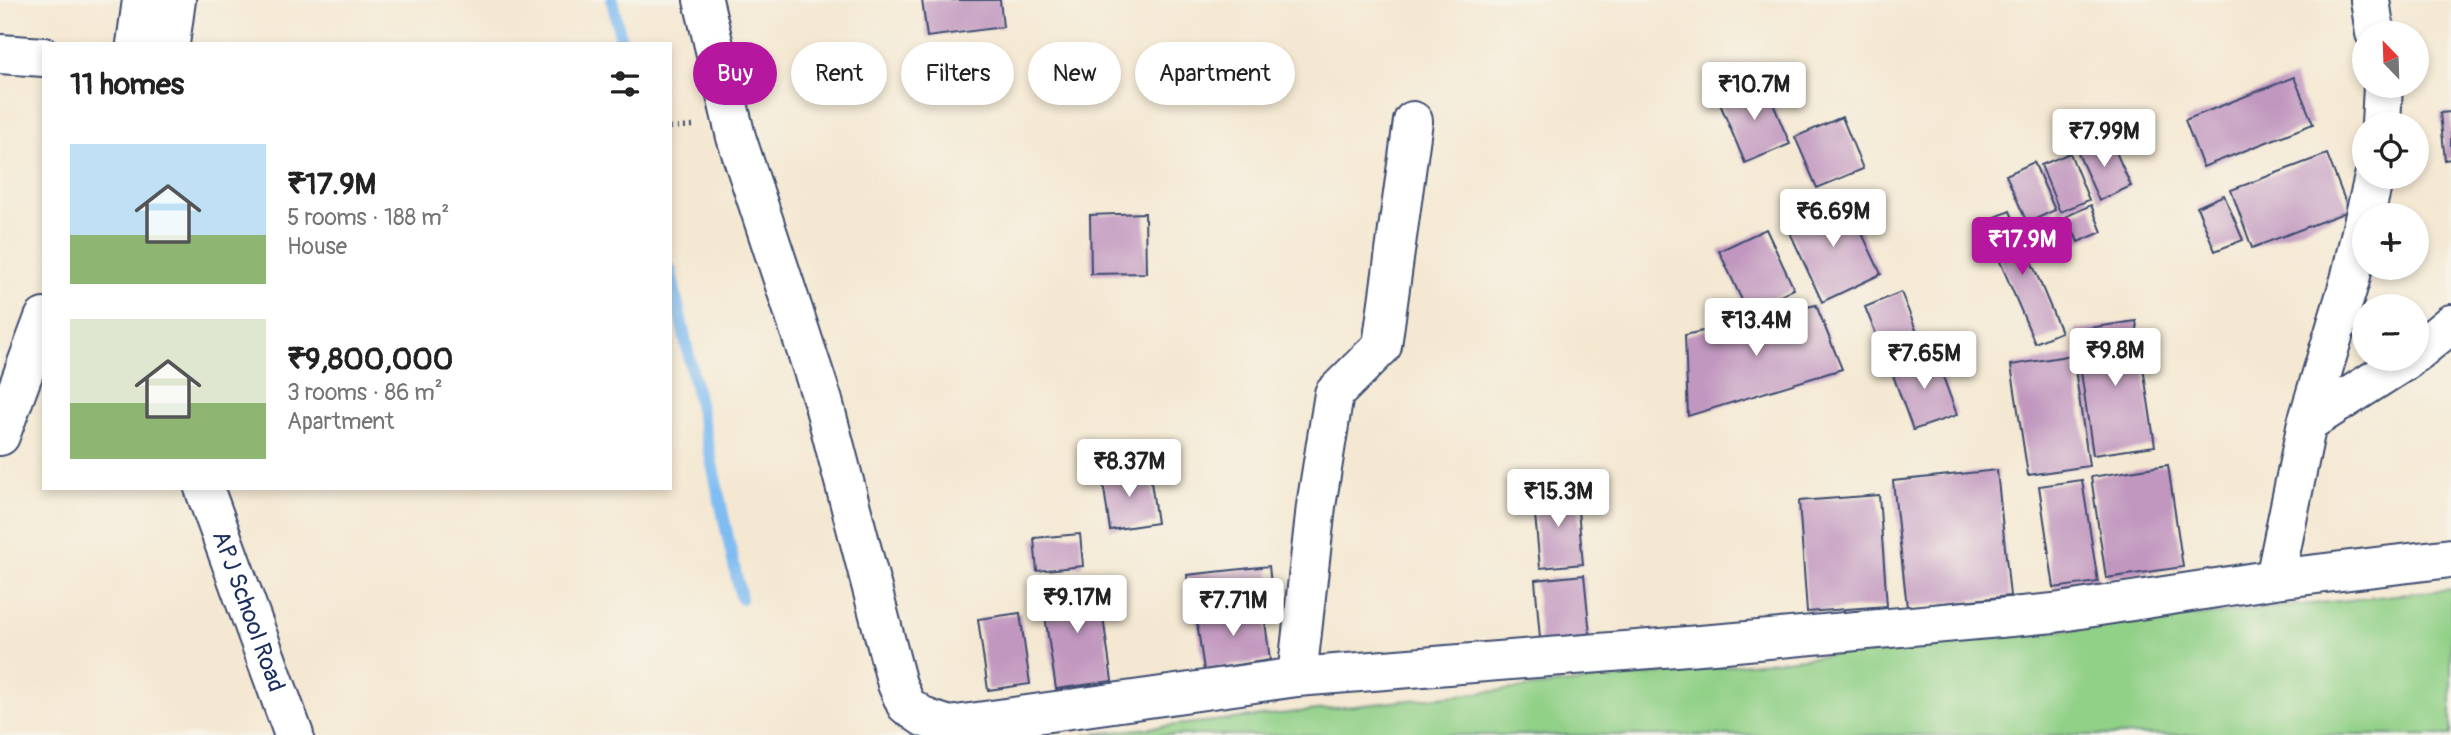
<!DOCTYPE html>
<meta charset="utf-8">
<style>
body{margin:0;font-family:Pangolin,sans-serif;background:#f6f6f6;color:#222;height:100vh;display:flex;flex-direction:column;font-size:26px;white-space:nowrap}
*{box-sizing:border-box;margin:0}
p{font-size:23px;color:#767676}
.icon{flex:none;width:38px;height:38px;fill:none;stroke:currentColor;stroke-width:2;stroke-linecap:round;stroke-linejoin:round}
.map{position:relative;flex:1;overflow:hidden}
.drawer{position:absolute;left:42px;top:42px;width:630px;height:448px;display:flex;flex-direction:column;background:#fff;border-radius:0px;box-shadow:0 4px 10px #0003}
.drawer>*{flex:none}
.hud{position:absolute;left:693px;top:42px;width:665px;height:63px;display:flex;gap:14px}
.needle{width:46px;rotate:337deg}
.tools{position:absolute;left:2352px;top:21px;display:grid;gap:14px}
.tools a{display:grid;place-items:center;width:77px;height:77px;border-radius:50%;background:#fff;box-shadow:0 4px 10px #0003;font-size:35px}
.price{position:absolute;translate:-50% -60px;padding:0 16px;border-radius:7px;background:#fff;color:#222;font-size:23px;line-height:46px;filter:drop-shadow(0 2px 4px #0008)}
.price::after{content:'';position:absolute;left:50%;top:42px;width:21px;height:16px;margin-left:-10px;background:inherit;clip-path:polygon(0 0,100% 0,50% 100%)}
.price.active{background:#b5179e;color:#fff}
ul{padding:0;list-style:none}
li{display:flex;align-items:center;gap:21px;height:175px;padding:0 28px}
li span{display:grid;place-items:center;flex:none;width:196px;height:140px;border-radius:0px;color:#555}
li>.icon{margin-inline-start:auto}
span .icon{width:84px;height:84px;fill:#fffc;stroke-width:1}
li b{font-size:30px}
h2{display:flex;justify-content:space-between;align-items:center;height:84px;padding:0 28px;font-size:30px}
.pill{padding:0 24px;border-radius:32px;background:#fff;box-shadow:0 4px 10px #0003;font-size:24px;line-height:63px}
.pill.active{background:#b5179e;color:#fff}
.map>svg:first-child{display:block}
.green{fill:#91d087;stroke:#568072;stroke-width:2}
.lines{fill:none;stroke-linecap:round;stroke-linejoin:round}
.stream{stroke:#7fbcf2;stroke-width:12}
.building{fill:#c197bf}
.street-casing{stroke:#3c4b6f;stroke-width:42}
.secondary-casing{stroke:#3c4b6f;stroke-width:42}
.path{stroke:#3c4b6f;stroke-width:4.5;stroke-dasharray:2 5;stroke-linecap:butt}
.street{stroke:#fff;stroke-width:38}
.secondary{stroke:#fff;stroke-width:38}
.labels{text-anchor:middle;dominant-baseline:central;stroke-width:5;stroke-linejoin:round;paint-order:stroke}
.street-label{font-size:24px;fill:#1b2f5e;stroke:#f7f3e8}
</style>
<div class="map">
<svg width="2451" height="735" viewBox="0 0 2451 735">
<rect width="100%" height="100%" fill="#f7f3e8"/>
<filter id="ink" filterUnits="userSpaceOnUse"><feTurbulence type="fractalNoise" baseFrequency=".0143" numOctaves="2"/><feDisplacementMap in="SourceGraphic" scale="14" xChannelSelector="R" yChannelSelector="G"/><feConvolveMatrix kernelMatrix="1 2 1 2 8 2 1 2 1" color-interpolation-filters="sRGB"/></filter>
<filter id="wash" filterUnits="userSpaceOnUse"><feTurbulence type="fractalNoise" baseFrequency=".00686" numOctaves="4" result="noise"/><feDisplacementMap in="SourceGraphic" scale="28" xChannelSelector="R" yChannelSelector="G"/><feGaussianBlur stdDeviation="1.57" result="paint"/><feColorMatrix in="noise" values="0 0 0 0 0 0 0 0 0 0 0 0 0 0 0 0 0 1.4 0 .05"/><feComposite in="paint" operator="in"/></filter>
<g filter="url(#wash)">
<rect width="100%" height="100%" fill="#f4e8d2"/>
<path class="green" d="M2451,589V735H1083Z"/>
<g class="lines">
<path class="stream" d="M612,0L622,44
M670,269L741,598"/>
</g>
<g id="blocks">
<path class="building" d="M922,0H1000L1003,27L927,37Z
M2294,77L2313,124L2203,167L2185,120Z
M1763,80L1790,144L1745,163L1718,99Z
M2451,112V159L2445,160L2440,113Z
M1842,117L1863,169L1817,188L1795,137Z
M2109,136L2131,186L2099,201L2077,151Z
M2070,153L2089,200L2060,212L2041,165Z
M2327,154L2349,211L2252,248L2231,190Z
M2034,162L2055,210L2027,223L2006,175Z
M2224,195L2243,240L2215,251L2197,207Z
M1845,197L1881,274L1822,302L1786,224Z
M2091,205L2102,232L2078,242L2067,216Z
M2010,211L2061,332L2035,343L1983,222Z
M1145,213L1146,273L1091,274L1090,215Z
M1766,229L1794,289L1747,311L1719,251Z
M1901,292L1920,340L1884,354L1865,307Z
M1816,305L1842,369L1688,416L1685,335Z
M2136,321L2155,446L2093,455L2075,330Z
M1934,352L1957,415L1913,430L1890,367Z
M2073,355L2089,466L2028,475L2011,365Z
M1142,441L1146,463L1102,470L1099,449Z
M2168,465L2183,567L2106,578L2091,477Z
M1149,468L1157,523L1110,530L1102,475Z
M1997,470L2010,596L1907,607L1893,481Z
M2082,480L2098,582L2054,588L2039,486Z
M1576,489L1583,564L1540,568L1533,493Z
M1879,495L1887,606L1807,612L1799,501Z
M1080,534L1083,566L1037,571L1034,538Z
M1269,566L1273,603L1191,611L1187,575Z
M1584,575L1591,644L1541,650L1535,580Z
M1098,581L1112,681L1056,689L1041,589Z
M1263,606L1270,660L1204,670L1196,616Z
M1020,613L1030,684L988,690L978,619Z"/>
</g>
</g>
<g filter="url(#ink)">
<use href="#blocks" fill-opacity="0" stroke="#3c4b6f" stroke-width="2"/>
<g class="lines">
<defs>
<path id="street" d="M703,0L736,137L823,401L897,684L906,705L925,718L949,726L1297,677L1725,643L2054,613L2275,579L2451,558
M2370,0L2375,33
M0,54L44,57
M2381,124L2383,86
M2365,215L2374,177
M2417,352L2451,324
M2307,423L2408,359
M0,436L44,318
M2275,579L2307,423L2350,280L2364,219
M1297,677L1316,506L1334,394L1382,346L1413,121"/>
<g id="secondary">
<path d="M136,44L142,0"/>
<path d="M170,44L176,0"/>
<path id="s1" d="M204,488L294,735"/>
</g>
</defs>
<use href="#street" class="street-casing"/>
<use href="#secondary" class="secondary-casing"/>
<path class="path" d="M670,128L694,126"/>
<use href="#street" class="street"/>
<use href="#secondary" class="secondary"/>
</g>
</g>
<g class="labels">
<g class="street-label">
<text stroke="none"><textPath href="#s1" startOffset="131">APJ School Road</textPath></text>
</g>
</g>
</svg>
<div class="tools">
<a><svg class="needle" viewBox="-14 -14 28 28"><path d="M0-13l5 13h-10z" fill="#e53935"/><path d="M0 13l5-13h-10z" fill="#767676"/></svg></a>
<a><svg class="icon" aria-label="locate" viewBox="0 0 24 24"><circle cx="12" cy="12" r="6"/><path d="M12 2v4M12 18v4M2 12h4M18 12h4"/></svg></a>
<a>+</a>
<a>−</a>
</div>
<b class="price" style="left:1754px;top:122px">₹10.7M</b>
<b class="price" style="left:2104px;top:169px">₹7.99M</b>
<b class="price" style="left:1833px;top:249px">₹6.69M</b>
<b class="price active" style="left:2022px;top:277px">₹17.9M</b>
<b class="price" style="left:1756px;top:358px">₹13.4M</b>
<b class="price" style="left:2115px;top:388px">₹9.8M</b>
<b class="price" style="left:1924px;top:391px">₹7.65M</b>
<b class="price" style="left:1129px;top:499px">₹8.37M</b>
<b class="price" style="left:1558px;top:529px">₹15.3M</b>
<b class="price" style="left:1077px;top:635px">₹9.17M</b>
<b class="price" style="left:1233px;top:638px">₹7.71M</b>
<div class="hud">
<a class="pill active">Buy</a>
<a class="pill">Rent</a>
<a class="pill">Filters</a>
<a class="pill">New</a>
<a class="pill">Apartment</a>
</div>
<section class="drawer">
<h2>11 homes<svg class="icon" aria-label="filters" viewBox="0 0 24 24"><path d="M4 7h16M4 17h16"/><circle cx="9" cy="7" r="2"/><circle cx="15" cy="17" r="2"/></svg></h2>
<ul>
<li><span style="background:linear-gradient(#bfe0f5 65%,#8fb573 0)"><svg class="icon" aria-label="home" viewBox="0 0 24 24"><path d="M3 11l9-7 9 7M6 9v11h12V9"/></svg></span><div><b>₹17.9M</b><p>5 rooms · 188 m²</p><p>House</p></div></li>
<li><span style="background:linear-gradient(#dfe7d0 60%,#8fb573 0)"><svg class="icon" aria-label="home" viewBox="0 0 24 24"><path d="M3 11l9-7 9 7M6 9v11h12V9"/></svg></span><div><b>₹9,800,000</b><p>3 rooms · 86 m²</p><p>Apartment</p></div></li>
</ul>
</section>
</div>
